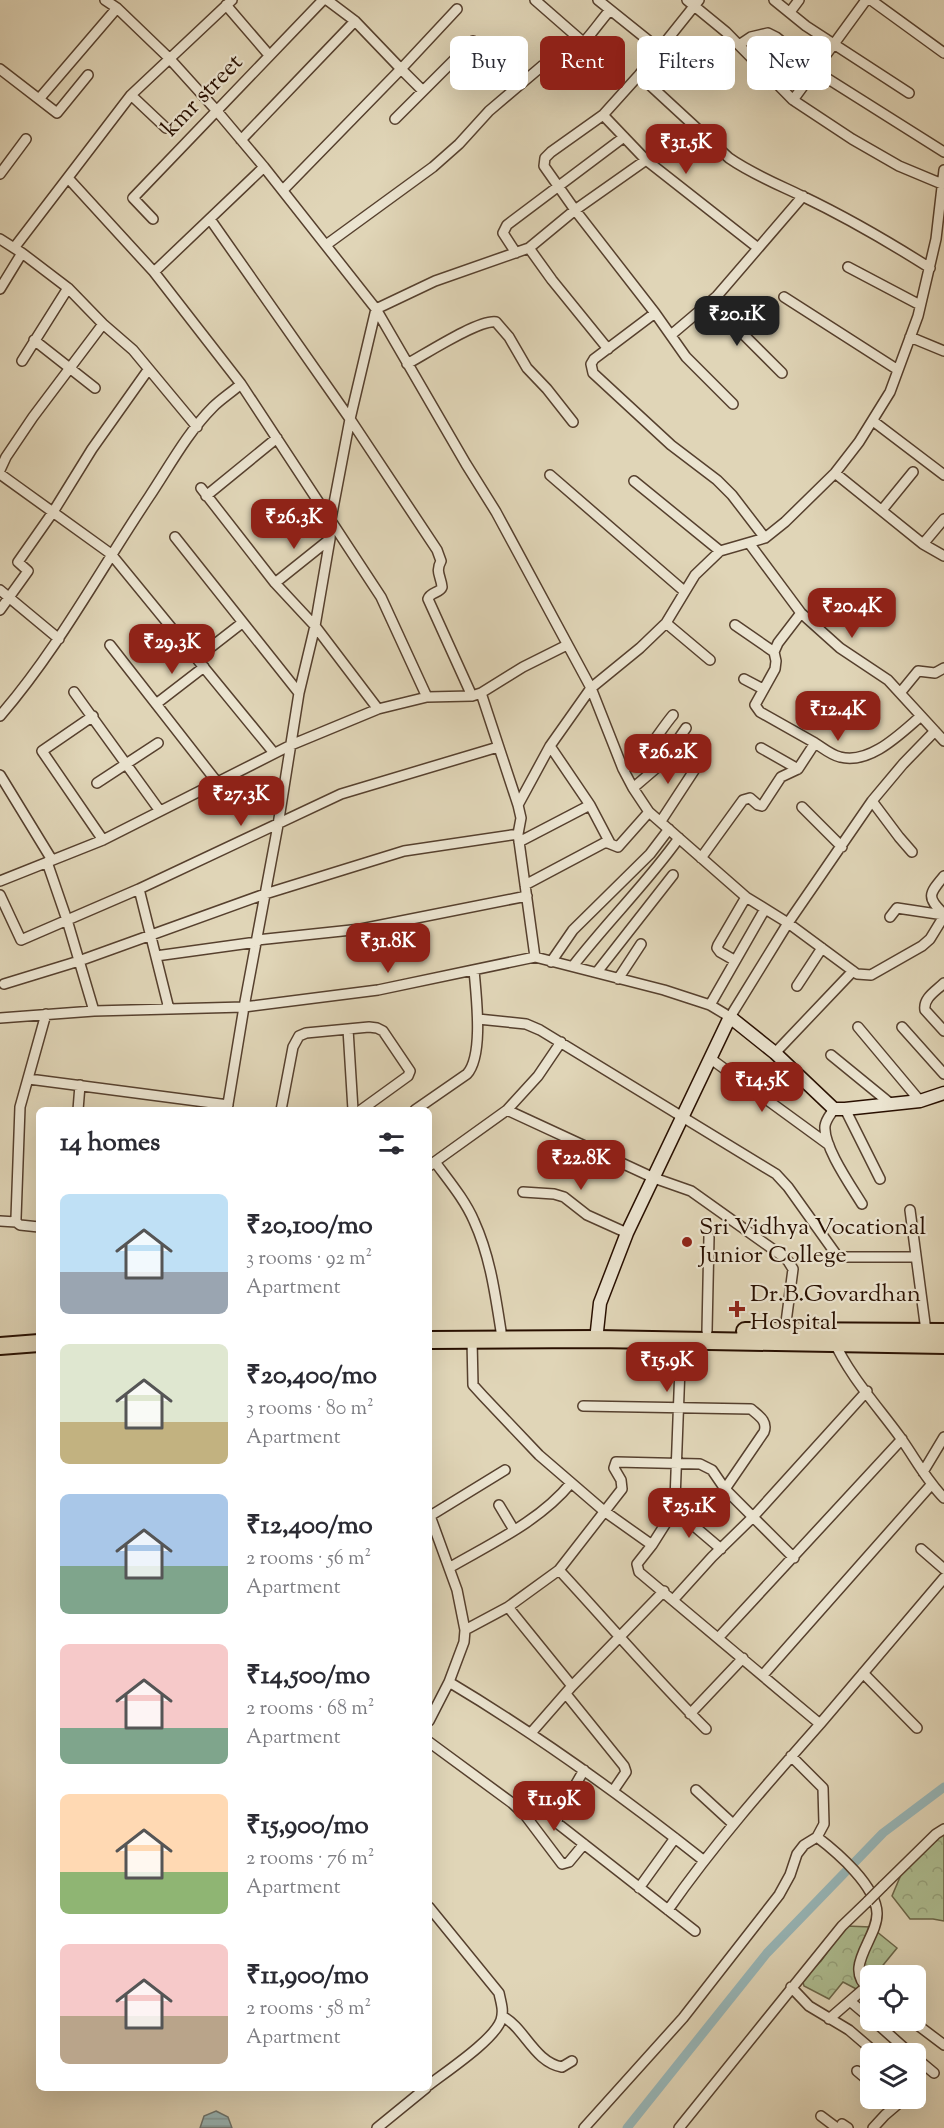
<!DOCTYPE html>
<meta charset="utf-8">
<style>
body{margin:0;font-family:"Sorts Mill Goudy",serif;background:#f7f7f7;color:#2b2b33;height:100vh;display:flex;flex-direction:column;font-size:22px;white-space:nowrap}
*{box-sizing:border-box;margin:0}
p{font-size:20px;color:#7c7c81}
.icon{flex:none;width:33px;height:33px;fill:none;stroke:currentColor;stroke-width:2;stroke-linecap:round;stroke-linejoin:round}
.map{position:relative;flex:1;overflow:hidden}
.panel{position:absolute;left:36px;top:1107px;width:396px;height:984px;display:flex;flex-direction:column;background:#fff;border-radius:9px;box-shadow:0 6px 24px #0002}
.panel>*{flex:none}
.hud{position:absolute;left:450px;top:36px;width:404px;height:54px;display:flex;gap:12px}
.tools{position:absolute;left:860px;top:1965px;display:grid;gap:12px}
.tools a{display:grid;place-items:center;width:66px;height:66px;border-radius:9px;background:#fff;box-shadow:0 6px 24px #0002;font-size:30px}
.price{position:absolute;translate:-50% -51px;padding:0 14px;border-radius:12px;background:#8f2418;color:#fff;font-size:20px;line-height:39px;filter:drop-shadow(0 2px 3px #0008)}
.price::after{content:'';position:absolute;left:50%;top:36px;width:18px;height:14px;margin-left:-9px;background:inherit;clip-path:polygon(0 0,100% 0,50% 100%)}
.price.current{background:#222;color:#fff}
ul{padding:0;list-style:none}
li{display:flex;align-items:center;gap:18px;height:150px;padding:0 24px}
li span{display:grid;place-items:center;flex:none;width:168px;height:120px;border-radius:9px;color:#555}
li>.icon{margin-inline-start:auto}
span .icon{width:72px;height:72px;fill:#fffc;stroke-width:1}
li b{font-size:26px}
h2{display:flex;justify-content:space-between;align-items:center;height:72px;padding:0 24px;font-size:26px}
.tag{padding:0 21px;border-radius:9px;background:#fff;box-shadow:0 6px 24px #0002;font-size:21px;line-height:54px}
.tag.current{background:#8f2418;color:#fff}
.map>svg:first-child{display:block}
.forest{fill:url(#forest-crowns);stroke:#6b6649;stroke-width:1.5}
.water{fill:url(#water-rules);stroke:#6b736e;stroke-width:1.5}
.lines{fill:none;stroke-linecap:round;stroke-linejoin:round}
.canal{stroke:#97b6b8;stroke-width:9}
.street-casing{stroke:#56402e;stroke-width:12}
.secondary-casing{stroke:#280f00;stroke-width:15}
.highway-casing{stroke:#280f00;stroke-width:20}
.street{stroke:#ebe4d0;stroke-width:9}
.secondary{stroke:#ebe4d0;stroke-width:12}
.highway{stroke:#e0d5b7;stroke-width:16}
.street-bridge-casing{stroke:#56402e;stroke-width:12;stroke-linecap:butt}
.street-bridge{stroke:#ebe4d0;stroke-width:9}
.poi-dot{fill:#8f2418;stroke:#ebe4d0;stroke-width:2}
.labels{text-anchor:middle;dominant-baseline:central;stroke-width:4.5;stroke-linejoin:round;paint-order:stroke}
.street-label{font-size:24px;fill:#280f00;stroke:#ebe4d0}
.poi-label{font-size:24px;fill:#280f00;stroke:#ebe4d0;text-anchor:start}
</style>
<div class="map">
<svg width="944" height="2128" viewBox="0 0 944 2128">
<defs>
<pattern id="forest-crowns" width="20" height="18" patternUnits="userSpaceOnUse" patternTransform="scale(1.5)"><rect width="20" height="18" fill="#aebe92"/><path d="M2 6a3 3 0 1 1 6 0M12 15a3 3 0 1 1 6 0" fill="none" stroke="#96a27c"/></pattern>
<pattern id="water-rules" width="6" height="5" patternUnits="userSpaceOnUse" patternTransform="scale(1.5)"><rect width="6" height="5" fill="#97b6b8"/><path d="M0 2.5h6" fill="none" stroke="#829b9c"/></pattern>
</defs>
<rect width="100%" height="100%" fill="#e0d5b7"/>
<filter id="stains"><feTurbulence type="fractalNoise" baseFrequency=".00333" numOctaves="4"/><feColorMatrix values="0 0 0 0 .2 0 0 0 0 .09 0 0 0 0 .02 0 0 0 .5 -.17"/></filter>
<radialGradient id="worn" r=".72"><stop offset=".6" stop-color="#630" stop-opacity="0"/><stop offset="1" stop-color="#630" stop-opacity=".3"/></radialGradient>
<path class="forest" d="M944,1833V1921L933,1919H910L892,1896L903,1870Z
M846,1926L871,1927L897,1948L875,1975L870,1976V1982L862,1992L843,1982L829,1999L804,1986L802,1979L821,1961Z"/>
<path class="water" d="M216,2111L228,2117L232,2128H200L204,2116Z"/>
<g class="lines">
<path class="canal" d="M627,2128L767,1953L883,1833L944,1787"/>
<defs>
<path id="street" d="M105,0L117,8L169,58L216,110L264,167L376,309L466,464L496,512L591,688L623,769L633,788L649,812L746,897L788,923L857,974L871,975L922,946L930,939L944,916
M535,0L583,42
M598,0L659,49
M687,0L726,32L793,100L866,0
M774,0L806,26L909,93
M871,0L944,53
M226,5L269,55
M790,12L799,0
M739,45L751,37L768,33L776,37L825,77L944,152
M0,69L57,113L88,75
M639,75L729,158C752,174 777,184 802,196C846,217 889,242 930,268
M423,91L401,69L457,9
M131,95L166,128
M39,99L117,8
M793,100L852,139L899,166L942,184
M603,115L646,160L758,248
M395,119L473,41
M241,140L355,21
M646,160L575,210L544,166L545,158L551,152L603,115L639,75L699,0
M0,174L26,139
M68,178L154,272L241,384L381,597L427,697
M283,190L401,69L355,21L327,0
M153,219L133,198L323,0
M210,219L350,419L437,550L441,561C435,572 441,576 442,587C440,593 430,592 428,599L472,696
M0,239L22,253L68,288L22,361
M326,245L433,167L459,144L489,111L542,66C549,62 557,63 564,59C582,49 596,26 610,10
M14,248L131,95L232,0
M529,248L552,280L608,349
M516,253L503,233L507,225L624,137
M848,267L920,305
M154,272L264,167
M68,288L103,324L133,350L197,427
M0,289L22,253
M784,297L898,370
M711,302L782,373
M655,313L594,359L591,364L593,373L671,445L717,480L732,495L765,538
M671,335L717,296L803,196
M910,337L944,351
M34,340L95,388
M407,364C424,355 479,319 496,322L509,337L527,368L547,389L573,422
M873,421L944,475
M0,470L6,457L33,417L103,324
M835,473L923,544L944,556
M0,474L111,554L274,753
M550,475L684,591
M634,481L720,551
M201,488L275,583L315,626L378,709
M206,496L277,438
M882,510L913,472
M175,537L299,693
M749,543L801,613L840,648L888,680L944,741
M923,544L944,519
M275,583L330,539
M0,590L59,639
M0,610L28,571L18,562L53,512L92,449L148,370
M801,613L778,643L774,652L776,661L775,669L755,705L760,712L815,743
M666,623L710,660
M735,625L774,652
M110,645L217,782
M197,658L242,623
M744,679L763,689
M74,692L160,811
M900,693L918,671L935,673L944,668
M156,704L204,667
M0,716C58,649 100,570 149,497C169,467 187,433 213,407C221,399 232,392 241,384
M93,716L42,751L103,840
M761,748L798,769L815,743C823,748 831,755 840,757C870,765 901,733 921,716
M623,769C646,758 657,734 673,715
M0,775L52,860
M97,783L158,743
M633,788L661,764L686,728
M872,801L899,837L912,852
M518,805L550,746L591,688L640,648L666,623L695,575L720,551L765,538L785,522L835,473L859,442L890,392L918,316L936,239L944,170
M590,805L610,843
M802,807L842,847
M661,821L699,763
M519,842L590,805L550,746
M701,858L743,800L750,798L758,805L762,806L781,777L798,769
M47,862L67,920L94,1011
M944,876C929,894 926,897 944,914
M0,881L103,840L291,745L378,709L427,697L472,696L481,693L523,667L567,645
M525,885L604,843H608L618,847L649,812
M139,889L169,1009
M0,895L21,940L139,889L341,794L498,747
M890,917L897,908L944,915
M257,940L361,929L527,896
M156,956L257,942
M535,957L664,990L710,1005L730,1017L788,923L872,801L903,764L935,731
M734,960L720,952L717,948L718,945L746,897
M551,962L573,930L650,854L669,829
M573,966C607,922 647,883 679,838
M597,972L673,875
M618,979L641,944
M944,983C936,991 923,998 925,1010L944,1031
M4,984L79,961L265,894L404,851L518,834
M797,986L822,948
M710,1005L765,909
M0,1018L94,1011L244,1007L378,990L535,957L518,834L521,818L518,805L481,693
M478,1019L526,1024L540,1030L776,1174L788,1187L838,1257H916
M858,1027L920,1101
M902,1027L944,1074
M348,1029L353,1110
M775,1053L853,971
M831,1055L891,1104
M711,1059L829,1145
M29,1079L228,1105
M834,1109C831,1114 826,1119 825,1126C823,1146 851,1186 862,1204
M845,1109L880,1179
M78,1110L80,1085
M227,1110L244,1007L278,825L299,693L315,626L330,539L331,519L350,419L376,309L435,281L529,248L575,210L655,313L686,357L733,404
M281,1110L293,1047L299,1036L306,1033L369,1027L377,1028L383,1031L410,1071L408,1076L361,1110
M415,1110L467,1074C484,1055 476,995 474,970
M507,1110L654,1178L691,1191L781,1255L788,1261L793,1269L785,1330
M435,1162C449,1181 465,1200 474,1221C490,1256 495,1293 501,1331
M429,1166L507,1110L538,1076L561,1042
M523,1192L554,1194L564,1197L587,1215L627,1233
M910,1210L926,1331
M0,1221L16,1222
M39,1227L20,1225L16,1222V1218L20,1107L46,1014
M707,1331L709,1237
M472,1340L473,1385L483,1396L539,1455L604,1511L652,1545L637,1564L639,1572L820,1724C767,1784 714,1844 668,1910
M834,1341C848,1374 879,1408 900,1437C915,1458 926,1480 944,1498
M583,1406L751,1409C759,1416 768,1421 764,1432L725,1489L794,1558
M923,1472L944,1437
M499,1505L514,1530
M674,1509L721,1549
M429,1513L457,1590L465,1630L464,1642L449,1682L429,1721
M430,1516L505,1470
M652,1545L671,1515L675,1500L681,1340
M921,1549L944,1569
M449,1568C492,1543 540,1521 571,1483
M559,1570C608,1623 655,1678 706,1729
M674,1599L712,1557L753,1517L867,1391
M508,1607L559,1570L622,1489L621,1480L614,1468L616,1462L700,1464L712,1470L725,1489
M465,1630L508,1607L572,1686
M719,1637L902,1439
M863,1673L917,1728
M763,1675L931,1485
M449,1682C538,1735 622,1796 703,1860
M566,1694L624,1766L626,1772L613,1791
M690,1714L743,1658
M820,1724L944,1578
M531,1733L572,1686L664,1591
M429,1742L512,1803L525,1815L562,1864L569,1862L584,1844
M584,1770L558,1815L557,1823L695,1931
M696,1790L733,1824
M817,1837C838,1853 876,1886 877,1913C878,1939 841,1968 870,1990
M883,1886L936,1834L944,1829
M639,1888L675,1838
M429,1907L499,1993C501,2003 504,2010 501,2020C494,2040 447,2071 429,2085
M791,1987L809,2006L849,2030L877,2054
M851,2002L870,2018
M502,2016C525,2028 534,2062 562,2067L572,2061
M829,2019L866,1987
M873,2020L911,2054
M911,2020L944,2045
M915,2057L934,2073
M857,2071L870,2082
M821,2116L837,2128
M842,2124L848,2128
M377,2128L426,2088
M584,2128L683,2018L779,1895L790,1875L797,1854L804,1845L817,1837L824,1824L823,1788L791,1756
M679,2128L842,1926L868,1901
M873,2128L885,2115L905,2098"/>
<path id="secondary" d="M597,1331L600,1303L627,1233L730,1017L775,1053L834,1109H845L920,1101L944,1093"/>
<path id="highway" d="M745,1331L944,1332
M429,1340L597,1339L944,1345
M0,1346L39,1343"/>
</defs>
<use href="#street" class="street-casing"/>
<use href="#secondary" class="secondary-casing"/>
<use href="#highway" class="highway-casing"/>
<use href="#street" class="street"/>
<use href="#secondary" class="secondary"/>
<use href="#highway" class="highway"/>
<defs>
<path id="street-bridge" d="M868,1901L883,1886"/>
</defs>
<use href="#street-bridge" class="street-bridge-casing"/>
<use href="#street-bridge" class="street-bridge"/>
</g>
<g class="poi-dot">
<circle cx="687" cy="1242" r="6"/>
<path d="M734 1300h6v6h6v6h-6v6h-6v-6h-6v-6h6z"/>
</g>
<g class="labels">
<g class="street-label">
<text transform="translate(203 96) rotate(-46)">kmr street</text>
</g>
<g class="poi-label">
<text x="699" y="1228">Sri Vidhya Vocational<tspan x="699" dy="28">Junior College</tspan></text>
<text x="750" y="1295">Dr.B.Govardhan<tspan x="750" dy="28">Hospital</tspan></text>
</g>
</g>
<rect width="100%" height="100%" filter="url(#stains)"/>
<rect width="100%" height="100%" fill="url(#worn)"/>
</svg>
<div class="tools">
<a><svg class="icon" aria-label="locate" viewBox="0 0 24 24"><circle cx="12" cy="12" r="6"/><path d="M12 2v4M12 18v4M2 12h4M18 12h4"/></svg></a>
<a><svg class="icon" aria-label="layers" viewBox="0 0 24 24"><path d="M12 4l9 5-9 5-9-5zM3 14l9 5 9-5"/></svg></a>
</div>
<b class="price" style="left:686px;top:175px">₹31.5K</b>
<b class="price current" style="left:737px;top:347px">₹20.1K</b>
<b class="price" style="left:294px;top:550px">₹26.3K</b>
<b class="price" style="left:852px;top:639px">₹20.4K</b>
<b class="price" style="left:172px;top:675px">₹29.3K</b>
<b class="price" style="left:838px;top:742px">₹12.4K</b>
<b class="price" style="left:668px;top:785px">₹26.2K</b>
<b class="price" style="left:241px;top:827px">₹27.3K</b>
<b class="price" style="left:388px;top:974px">₹31.8K</b>
<b class="price" style="left:762px;top:1113px">₹14.5K</b>
<b class="price" style="left:581px;top:1191px">₹22.8K</b>
<b class="price" style="left:667px;top:1393px">₹15.9K</b>
<b class="price" style="left:689px;top:1539px">₹25.1K</b>
<b class="price" style="left:554px;top:1832px">₹11.9K</b>
<div class="hud">
<a class="tag">Buy</a>
<a class="tag current">Rent</a>
<a class="tag">Filters</a>
<a class="tag">New</a>
</div>
<section class="panel">
<h2>14 homes<svg class="icon" aria-label="filters" viewBox="0 0 24 24"><path d="M4 7h16M4 17h16"/><circle cx="9" cy="7" r="2"/><circle cx="15" cy="17" r="2"/></svg></h2>
<ul>
<li><span style="background:linear-gradient(#bfe0f5 65%,#9aa5b1 0)"><svg class="icon" aria-label="home" viewBox="0 0 24 24"><path d="M3 11l9-7 9 7M6 9v11h12V9"/></svg></span><div><b>₹20,100/mo</b><p>3 rooms · 92 m²</p><p>Apartment</p></div></li>
<li><span style="background:linear-gradient(#dfe7d0 65%,#c2b280 0)"><svg class="icon" aria-label="home" viewBox="0 0 24 24"><path d="M3 11l9-7 9 7M6 9v11h12V9"/></svg></span><div><b>₹20,400/mo</b><p>3 rooms · 80 m²</p><p>Apartment</p></div></li>
<li><span style="background:linear-gradient(#a9c7e8 60%,#7fa58c 0)"><svg class="icon" aria-label="home" viewBox="0 0 24 24"><path d="M3 11l9-7 9 7M6 9v11h12V9"/></svg></span><div><b>₹12,400/mo</b><p>2 rooms · 56 m²</p><p>Apartment</p></div></li>
<li><span style="background:linear-gradient(#f6c9c9 70%,#7fa58c 0)"><svg class="icon" aria-label="home" viewBox="0 0 24 24"><path d="M3 11l9-7 9 7M6 9v11h12V9"/></svg></span><div><b>₹14,500/mo</b><p>2 rooms · 68 m²</p><p>Apartment</p></div></li>
<li><span style="background:linear-gradient(#ffd9b3 65%,#8fb573 0)"><svg class="icon" aria-label="home" viewBox="0 0 24 24"><path d="M3 11l9-7 9 7M6 9v11h12V9"/></svg></span><div><b>₹15,900/mo</b><p>2 rooms · 76 m²</p><p>Apartment</p></div></li>
<li><span style="background:linear-gradient(#f6c9c9 60%,#b9a48a 0)"><svg class="icon" aria-label="home" viewBox="0 0 24 24"><path d="M3 11l9-7 9 7M6 9v11h12V9"/></svg></span><div><b>₹11,900/mo</b><p>2 rooms · 58 m²</p><p>Apartment</p></div></li>
</ul>
</section>
</div>
